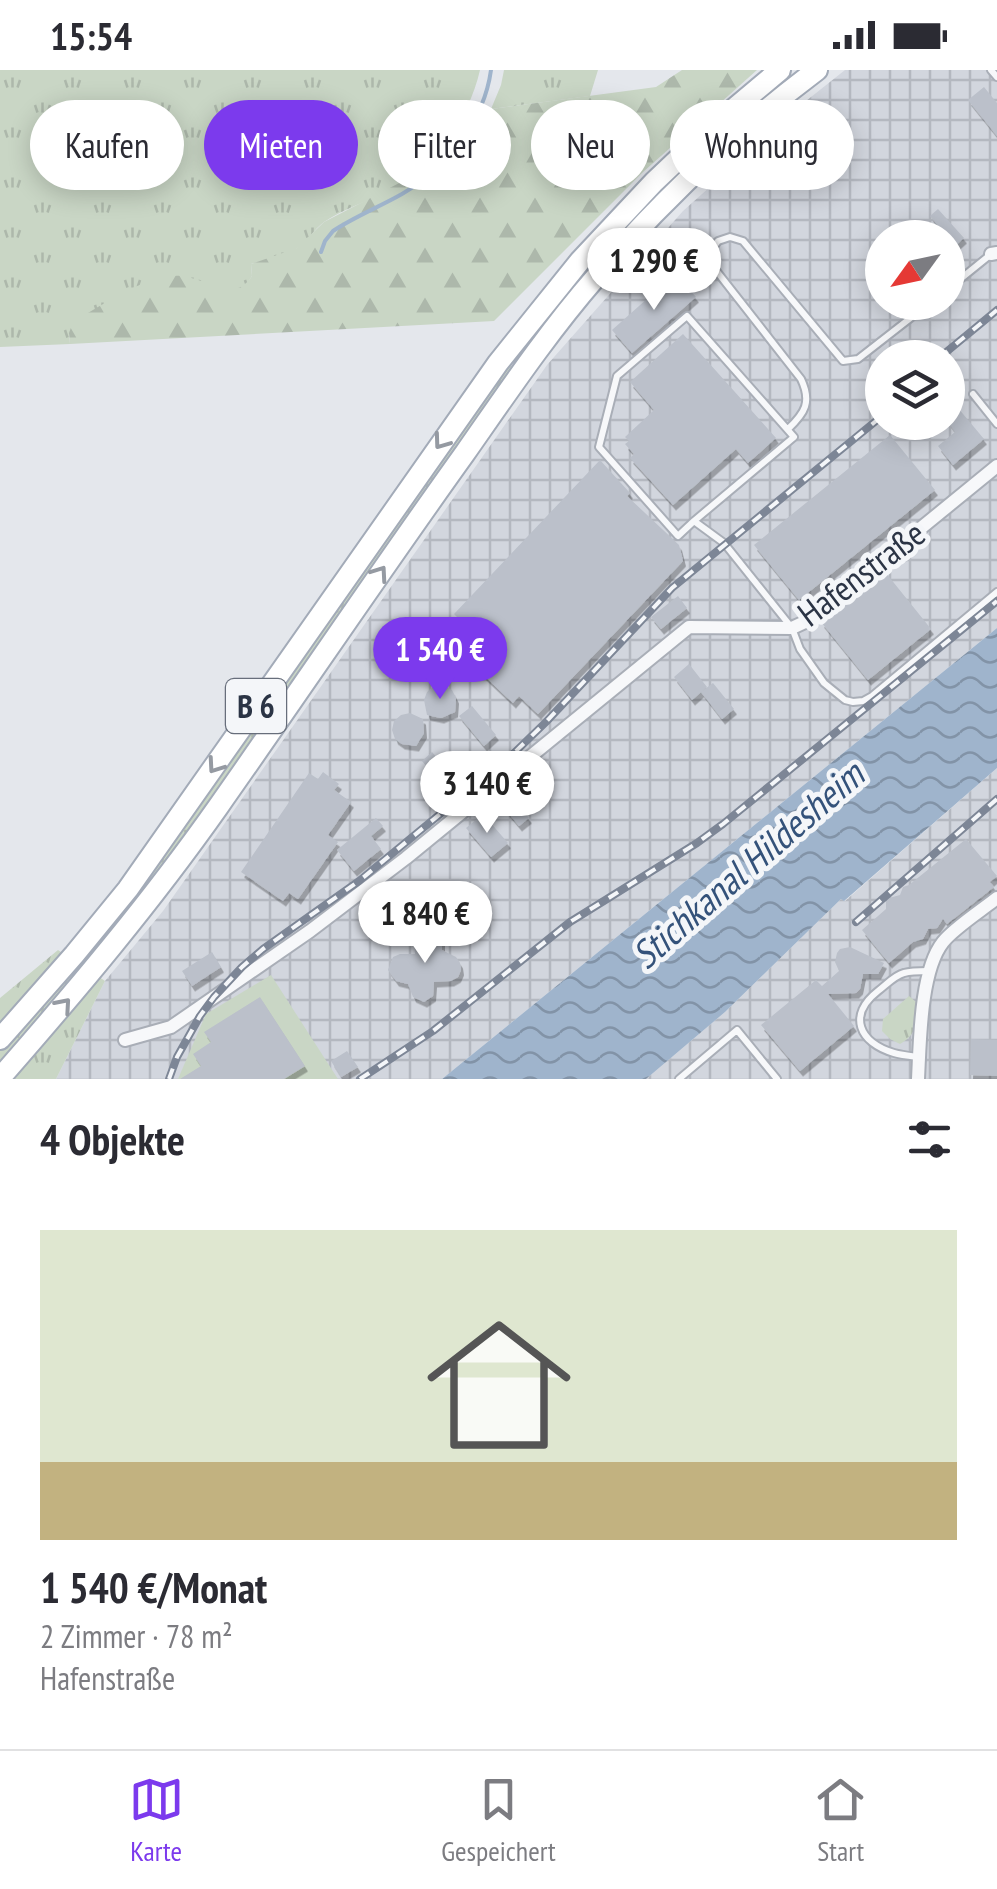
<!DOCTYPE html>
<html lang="de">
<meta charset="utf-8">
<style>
body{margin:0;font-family:"PT Sans Narrow",sans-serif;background:#f7f7f7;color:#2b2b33;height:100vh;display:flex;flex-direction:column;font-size:38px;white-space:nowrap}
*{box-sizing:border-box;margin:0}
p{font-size:32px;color:#7c7c81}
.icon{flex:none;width:55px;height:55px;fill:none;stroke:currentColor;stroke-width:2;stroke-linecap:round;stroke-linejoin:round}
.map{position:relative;height:1009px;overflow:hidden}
.drawer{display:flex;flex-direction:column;background:#fff;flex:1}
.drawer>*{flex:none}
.banner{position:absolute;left:30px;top:30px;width:938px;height:90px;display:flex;gap:20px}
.needle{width:65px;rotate:237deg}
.fabs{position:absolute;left:865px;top:150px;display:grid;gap:20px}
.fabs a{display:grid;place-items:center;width:100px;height:100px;border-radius:50%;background:#fff;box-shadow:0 5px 25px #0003;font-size:50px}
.price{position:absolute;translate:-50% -85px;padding:0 22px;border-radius:35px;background:#fff;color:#222;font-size:32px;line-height:65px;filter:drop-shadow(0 2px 5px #0008)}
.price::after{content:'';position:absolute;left:50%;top:60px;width:30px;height:22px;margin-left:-15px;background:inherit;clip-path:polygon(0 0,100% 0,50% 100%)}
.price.on{background:#7c3aed;color:#fff}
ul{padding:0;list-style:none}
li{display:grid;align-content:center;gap:20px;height:530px;padding:0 40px}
li span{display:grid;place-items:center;height:310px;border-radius:0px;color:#555}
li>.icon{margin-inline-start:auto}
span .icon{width:180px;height:180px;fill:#fffc;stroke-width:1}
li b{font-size:42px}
h2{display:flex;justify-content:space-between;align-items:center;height:120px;padding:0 40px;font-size:42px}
.pill{padding:0 35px;border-radius:45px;background:#fff;box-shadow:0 5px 25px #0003;font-size:35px;line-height:90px}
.pill.on{background:#7c3aed;color:#fff}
.status{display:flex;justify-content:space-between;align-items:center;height:70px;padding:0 50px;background:#fff;direction:ltr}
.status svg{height:28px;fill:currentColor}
.tab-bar{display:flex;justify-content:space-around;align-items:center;height:140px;border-top:2px solid #e1e1e2;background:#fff;font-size:28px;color:#7c7c81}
.tab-bar a{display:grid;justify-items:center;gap:5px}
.tab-bar .on{color:#7c3aed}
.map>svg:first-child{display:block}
.industrial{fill:url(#industrial-grid);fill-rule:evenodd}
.grass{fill:url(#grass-tufts)}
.forest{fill:url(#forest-firs)}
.pitch{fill:#c9d6c5}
.water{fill:url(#water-waves)}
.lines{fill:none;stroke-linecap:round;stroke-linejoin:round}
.stream{stroke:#9fb4cc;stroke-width:4}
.building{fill:#bbc0ca;filter:url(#shadow)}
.lane-casing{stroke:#a9aeb7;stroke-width:10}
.street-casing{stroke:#a9aeb7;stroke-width:16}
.primary-casing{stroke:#a3abb8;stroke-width:24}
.lane{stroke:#f7f8fa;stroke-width:6}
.street{stroke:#f7f8fa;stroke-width:12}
.primary{stroke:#fff;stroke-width:20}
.rail-casing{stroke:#7d8696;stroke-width:8}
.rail{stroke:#f4f6f9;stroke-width:4;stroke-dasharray:11;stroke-linecap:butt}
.oneway{stroke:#959aa2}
.labels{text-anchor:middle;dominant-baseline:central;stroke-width:10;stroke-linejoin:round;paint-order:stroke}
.shield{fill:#f4f6f9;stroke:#676e7b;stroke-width:2.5}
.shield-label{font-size:32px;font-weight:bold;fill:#2b3445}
.street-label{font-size:35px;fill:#2b3445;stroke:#f4f6f9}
.water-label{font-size:38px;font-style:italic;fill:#34527a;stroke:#f4f6f9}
</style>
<div class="status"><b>15:54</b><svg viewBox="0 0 49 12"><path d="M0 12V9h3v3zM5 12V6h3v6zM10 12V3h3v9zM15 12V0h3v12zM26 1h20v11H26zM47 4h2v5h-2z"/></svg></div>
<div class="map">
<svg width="997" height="1009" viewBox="0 0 997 1009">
<defs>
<pattern id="industrial-grid" width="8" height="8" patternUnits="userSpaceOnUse" patternTransform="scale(2.5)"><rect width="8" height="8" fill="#d2d6de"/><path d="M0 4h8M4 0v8" fill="none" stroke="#b4b8c0"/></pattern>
<pattern id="grass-tufts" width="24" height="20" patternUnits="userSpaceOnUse" patternTransform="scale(2.5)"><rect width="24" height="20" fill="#c9d6c5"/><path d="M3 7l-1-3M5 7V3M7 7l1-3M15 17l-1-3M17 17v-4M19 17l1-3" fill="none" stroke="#adb8ab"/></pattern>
<pattern id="forest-firs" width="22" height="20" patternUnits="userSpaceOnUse" patternTransform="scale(2.5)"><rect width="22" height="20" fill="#c9d6c5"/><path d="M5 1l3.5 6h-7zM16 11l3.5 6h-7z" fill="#adb8ab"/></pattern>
<pattern id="water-waves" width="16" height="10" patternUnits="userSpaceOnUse" patternTransform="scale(2.5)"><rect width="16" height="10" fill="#9fb4cc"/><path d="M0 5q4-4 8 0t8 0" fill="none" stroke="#8293a7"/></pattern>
<filter id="shadow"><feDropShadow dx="3" dy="5.5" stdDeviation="0" flood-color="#0004"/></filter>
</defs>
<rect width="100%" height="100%" fill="#e4e7ec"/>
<path class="industrial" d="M845,0H997V558L442,1009H56L105,911L163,841L547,295L683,141L806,31ZM882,168H948V232H882ZM882,288H948V352H882Z
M997,698V1009H646L725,942L841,829L845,831Z"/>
<path class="grass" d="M0,0H480C468,52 434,94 387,121C367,132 343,139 324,152C314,159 307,173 296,179C283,186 265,190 251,194L252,206L245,217L69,263L70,274L0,277Z
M504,0H598L590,26L491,39L501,15Z
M506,293L515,299L212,731L86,898L105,911L56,1009H0V928L58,880L77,893Z
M909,926L916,932C916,952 919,963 900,974L890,969L882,961L883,949Z"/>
<path class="forest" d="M682,0H757L642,103L494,251L70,274L69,263L73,252C101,236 148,203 181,206C208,208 233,235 252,206L251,194L297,178L324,152L407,109L441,78L460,52L491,39L656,17Z"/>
<path class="pitch" d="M271,905L338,1009H178L206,944Z"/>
<path class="water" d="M997,558V698L844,831L841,829L725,942L646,1009H442Z"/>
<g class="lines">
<path class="stream" d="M321,182L325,171L333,161C354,147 379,137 402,124C446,98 484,52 491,0"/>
</g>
<path class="building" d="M984,17L997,33V66L968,30Z
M938,139L964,168L955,176L930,146Z
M675,204L696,227L632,283L612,260Z
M683,264L776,368L748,393L736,379L673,435L630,388L634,384L625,374L629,371L625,367L654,340L630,312Z
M948,326L984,369L953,395L938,376L955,362L948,352Z
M890,365L935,420L799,530L754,475Z
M600,390L630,423L627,426L679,475L683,491L538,644L519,626L513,633L455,578L462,571L460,550L454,544Z
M886,503L931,559L868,610L821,552Z
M678,526L687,538L661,559L651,547Z
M689,594L707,617L701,622L713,613L734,639L722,649L701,622L692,630L674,607Z
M443,615L452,620L456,628L455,642L441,648L427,645L424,630L427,622L434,616Z
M472,636L496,665L484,676L459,646Z
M410,643L423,649L424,663L416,676L402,674L395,669L392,660L394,651L401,645Z
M432,682L463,718L452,727L422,691Z
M323,702L339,714L334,720L351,732L328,765L338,772L298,829L289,823L283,831L241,802L309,703L318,709Z
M524,721L533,733L523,741L529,748L519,756L504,738Z
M483,744L508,773L491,787L466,758Z
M376,748L383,756L371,766L381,779L354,801L337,780Z
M966,769L997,806L990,812L994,817L947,854L943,849L937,858L928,859L923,869L913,872L889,893L862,860L886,839V831L889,828L900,825L903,817L909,815Z
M431,859L438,863L442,869V880L456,887L460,893L461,900L458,907L451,911L434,912L433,926L424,932L413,927L408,914L396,911L388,900L393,887L400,884H415L414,870L417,864L424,860Z
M850,877L884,893L878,904H863L860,919L856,923L828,924L854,956L800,1001L761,955L816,910L822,916L839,901L835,892L837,883L840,879Z
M212,882L221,897L192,916L182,901Z
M260,927L305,996L284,1009H180L201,996L193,984L211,972L204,962Z
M971,969L997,970V1006L970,1005Z
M347,981L358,997L341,1007L331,991Z"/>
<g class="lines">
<defs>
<path id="lane" d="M991,0L997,7
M948,219L990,185
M973,324L997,354
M788,359C805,343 812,332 801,309L711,194L710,182L718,171L730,167L743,171L843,291L858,289L931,232
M694,451L678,466L599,377L617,306L687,246L794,367L694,451L724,473L792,558L800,579L824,613L845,630L853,632L863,631L872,626L997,522
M918,987C910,986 901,985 894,983C859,973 847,945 878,921C886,915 895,905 904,903C911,901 920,901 928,901
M679,1009L737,960L777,1009"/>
<path id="street" d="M991,184L997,183
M125,970L171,957L310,861L406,788L689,557L792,558L807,551L997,396
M918,1009C920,972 920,901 943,872C954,858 982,840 997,828"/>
<path id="primary" d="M0,969L74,885L128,819L498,293L580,191L654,112L710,59L780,0
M0,1008C77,920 151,832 218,737C301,619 381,500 465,383C507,323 548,262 596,207C661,131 737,60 817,0"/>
</defs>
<use href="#lane" class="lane-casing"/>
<use href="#street" class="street-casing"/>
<use href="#primary" class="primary-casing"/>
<use href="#lane" class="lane"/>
<use href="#street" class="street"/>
<use href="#primary" class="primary"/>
<defs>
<path id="rail" d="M939,288L997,240
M856,852L997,729
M169,1009L177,987L200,946L214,927L242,897L263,879L359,811L514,683L546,652L672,518L882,346
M360,1009L433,961L570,852L697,773L723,754L997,531"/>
</defs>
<use href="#rail" class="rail-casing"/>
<use href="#rail" class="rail"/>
</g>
<defs><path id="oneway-chevron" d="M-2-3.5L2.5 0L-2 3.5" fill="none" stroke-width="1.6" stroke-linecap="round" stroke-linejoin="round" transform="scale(2.5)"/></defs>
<g class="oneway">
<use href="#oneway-chevron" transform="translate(441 372) rotate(126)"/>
<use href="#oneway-chevron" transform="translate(380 503) rotate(-55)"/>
<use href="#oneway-chevron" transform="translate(215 696) rotate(125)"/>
<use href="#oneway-chevron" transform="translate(64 935) rotate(-49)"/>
</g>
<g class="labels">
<rect class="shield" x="226" y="609" width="60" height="54" rx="8"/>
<g class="shield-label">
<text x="256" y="636">B 6</text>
</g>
<g class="street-label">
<text transform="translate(861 503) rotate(-37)">Hafenstraße</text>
</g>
<g class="water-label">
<text transform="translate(747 794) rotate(-41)">Stichkanal Hildesheim</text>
</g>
</g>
</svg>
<div class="fabs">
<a><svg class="needle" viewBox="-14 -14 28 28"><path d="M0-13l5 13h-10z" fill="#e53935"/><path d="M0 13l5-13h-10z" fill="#7c7c81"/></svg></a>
<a><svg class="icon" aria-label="layers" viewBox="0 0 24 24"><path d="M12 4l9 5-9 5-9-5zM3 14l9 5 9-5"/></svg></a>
</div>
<b class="price" style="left:654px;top:243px">1 290 €</b>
<b class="price on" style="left:440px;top:632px">1 540 €</b>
<b class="price" style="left:487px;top:766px">3 140 €</b>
<b class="price" style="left:425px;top:896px">1 840 €</b>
<div class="banner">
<a class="pill">Kaufen</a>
<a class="pill on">Mieten</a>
<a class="pill">Filter</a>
<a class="pill">Neu</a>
<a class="pill">Wohnung</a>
</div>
</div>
<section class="drawer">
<h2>4 Objekte<svg class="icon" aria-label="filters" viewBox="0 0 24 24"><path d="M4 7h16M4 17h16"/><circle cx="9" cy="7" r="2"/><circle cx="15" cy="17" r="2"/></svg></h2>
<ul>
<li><span style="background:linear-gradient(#dfe7d0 75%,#c2b280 0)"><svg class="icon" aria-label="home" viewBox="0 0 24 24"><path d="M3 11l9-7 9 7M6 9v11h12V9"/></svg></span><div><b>1 540 €/Monat</b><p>2 Zimmer · 78 m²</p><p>Hafenstraße</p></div></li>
</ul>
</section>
<nav class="tab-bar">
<a class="on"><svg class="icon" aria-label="map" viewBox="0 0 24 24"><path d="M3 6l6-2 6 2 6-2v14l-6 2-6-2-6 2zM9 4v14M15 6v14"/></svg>Karte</a>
<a><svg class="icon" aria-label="saved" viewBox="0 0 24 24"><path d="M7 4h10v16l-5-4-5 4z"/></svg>Gespeichert</a>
<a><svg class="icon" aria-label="home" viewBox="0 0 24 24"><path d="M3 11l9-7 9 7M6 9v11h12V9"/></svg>Start</a>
</nav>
